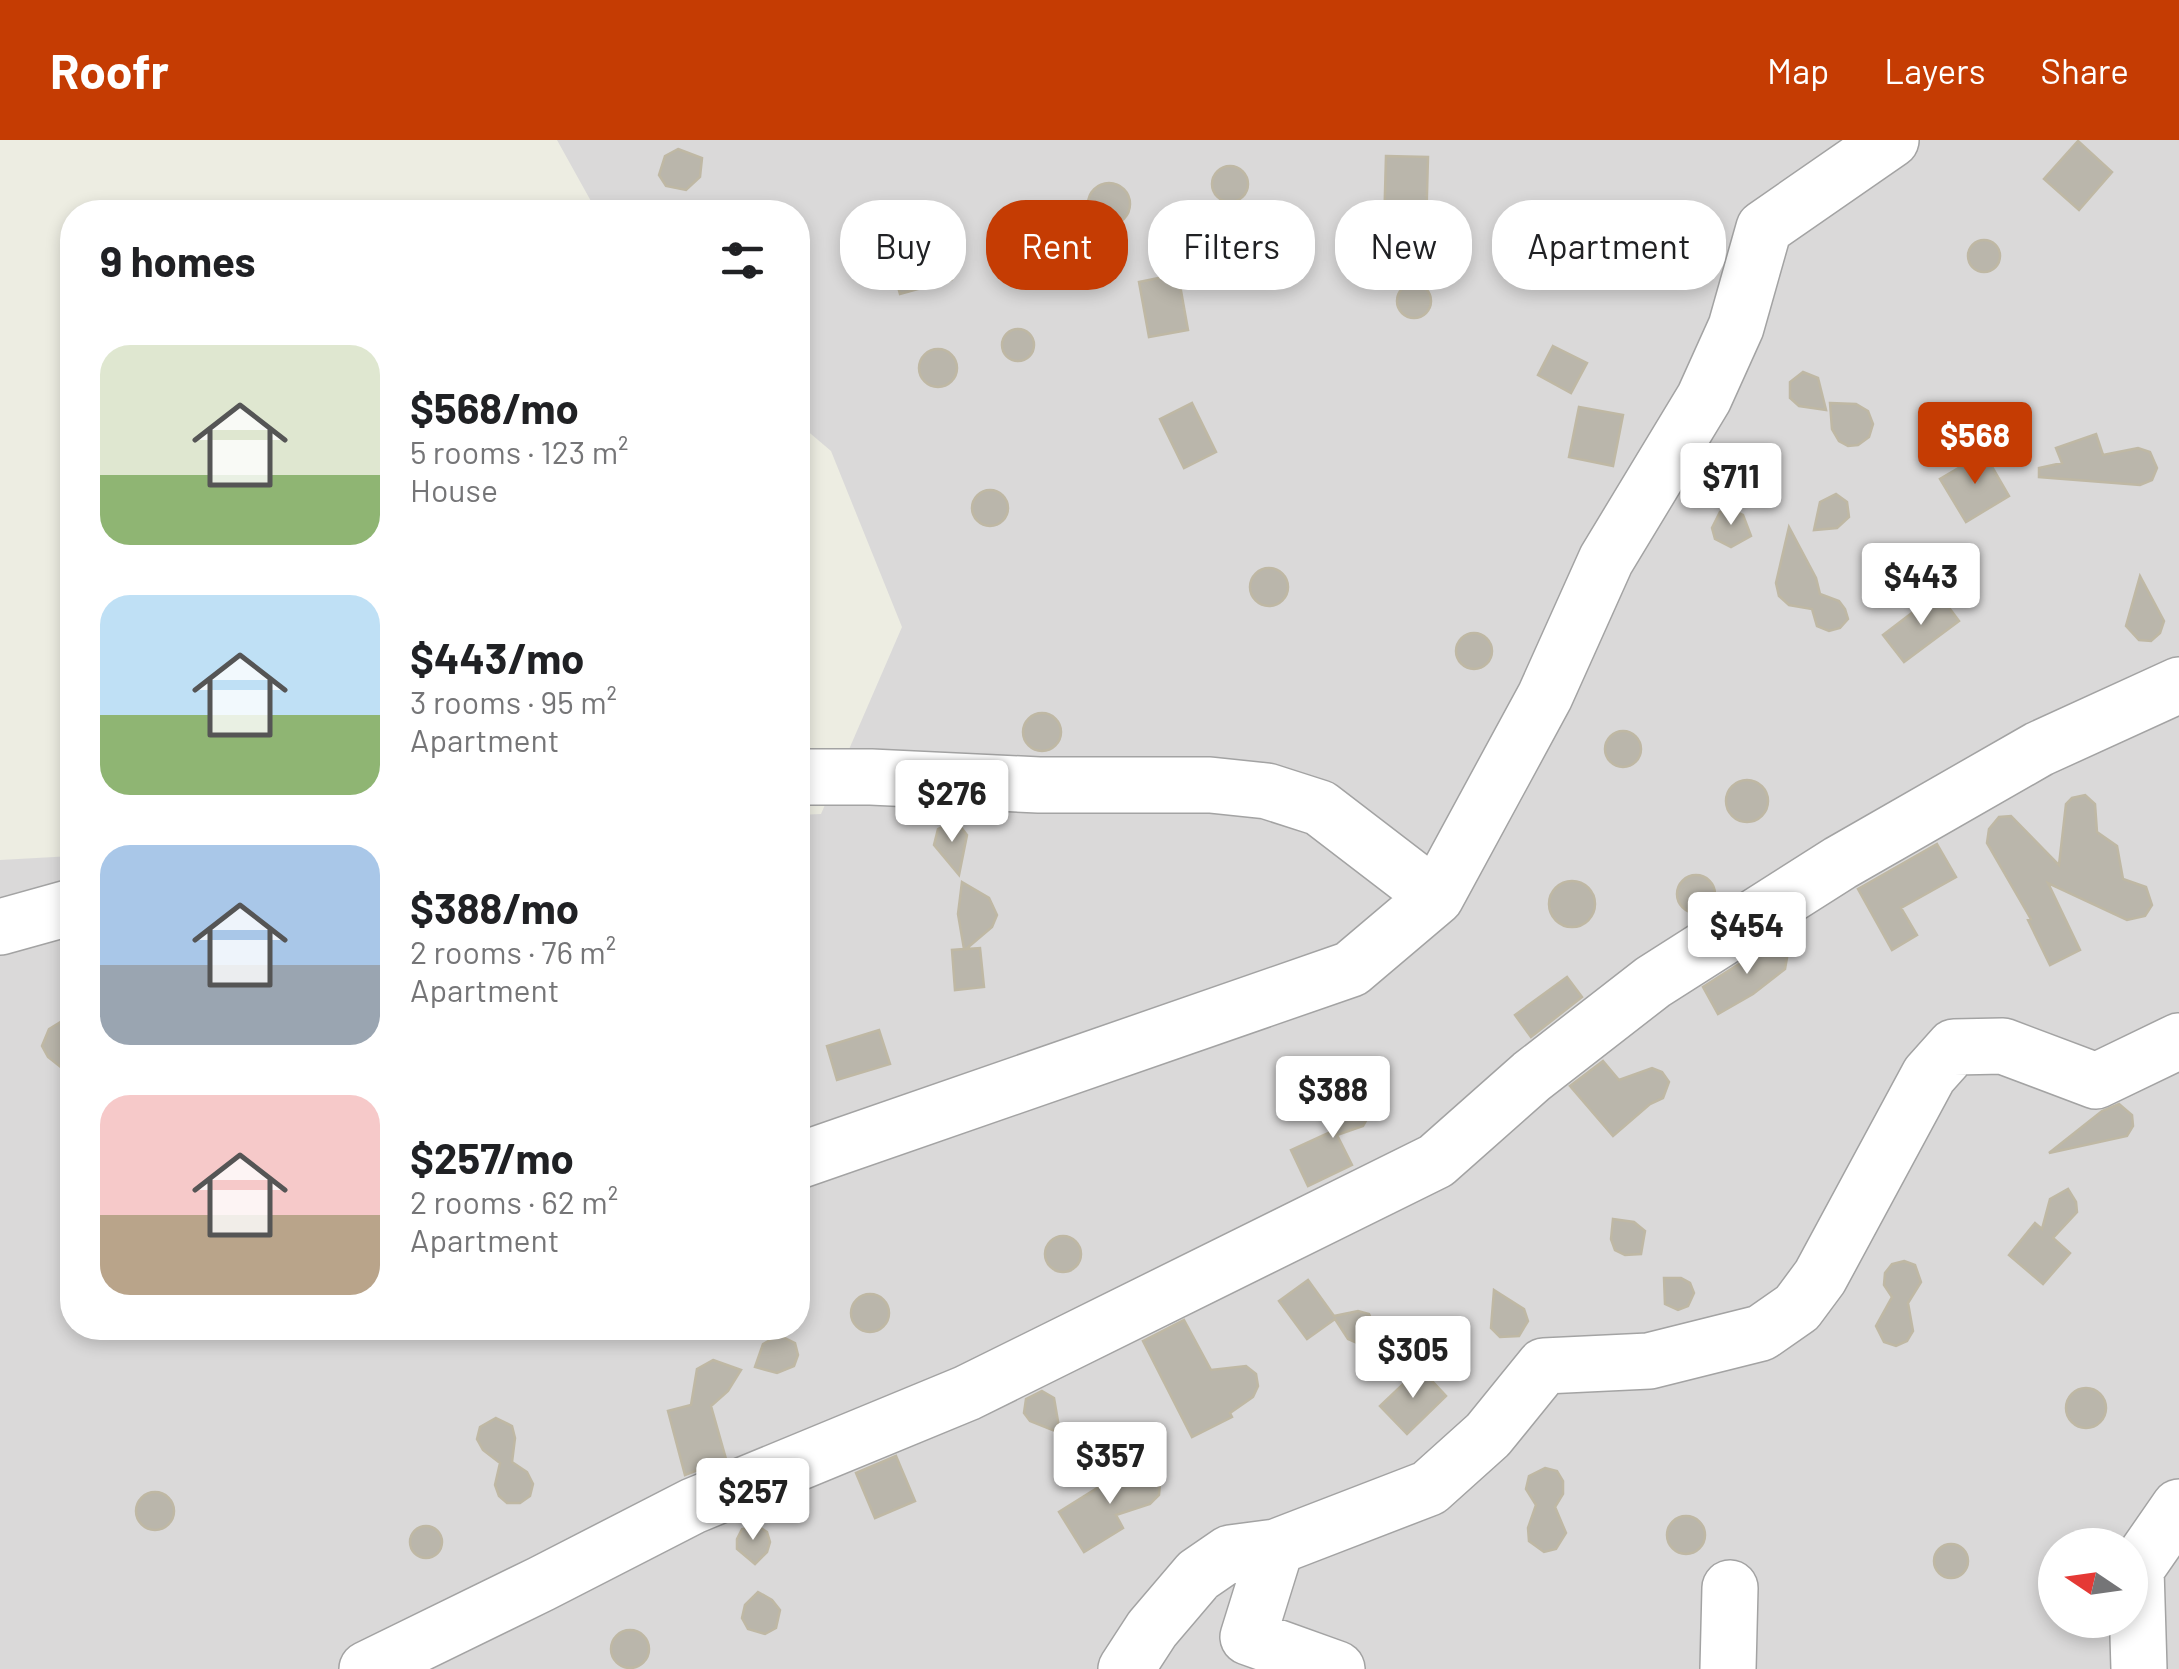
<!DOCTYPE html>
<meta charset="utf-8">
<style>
body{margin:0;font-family:Barlow,sans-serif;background:#f6f6f6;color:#202124;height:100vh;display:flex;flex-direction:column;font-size:38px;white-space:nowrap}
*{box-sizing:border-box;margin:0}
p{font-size:32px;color:#757577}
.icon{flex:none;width:55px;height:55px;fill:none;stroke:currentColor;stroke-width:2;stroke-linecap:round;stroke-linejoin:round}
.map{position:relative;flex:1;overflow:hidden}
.side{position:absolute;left:60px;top:60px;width:750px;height:1140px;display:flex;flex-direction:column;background:#fff;border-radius:40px;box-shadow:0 5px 15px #0003}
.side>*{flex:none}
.banner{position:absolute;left:840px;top:60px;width:950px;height:90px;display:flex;gap:20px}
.needle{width:65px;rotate:283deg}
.fabs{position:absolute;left:2038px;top:1388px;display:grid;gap:20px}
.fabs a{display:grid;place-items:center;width:110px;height:110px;border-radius:50%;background:#fff;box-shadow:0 5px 15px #0003;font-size:50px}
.price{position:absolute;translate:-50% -85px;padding:0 22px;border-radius:10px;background:#fff;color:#222;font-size:32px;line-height:65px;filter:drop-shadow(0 2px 5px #0008)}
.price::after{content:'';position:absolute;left:50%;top:60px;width:30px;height:22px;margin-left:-15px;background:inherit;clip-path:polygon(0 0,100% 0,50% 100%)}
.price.active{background:#c53c03;color:#fff}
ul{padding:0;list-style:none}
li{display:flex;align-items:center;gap:30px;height:250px;padding:0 40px}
li span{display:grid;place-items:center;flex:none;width:280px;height:200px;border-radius:30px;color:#555}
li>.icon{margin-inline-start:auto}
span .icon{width:120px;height:120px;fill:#fffc;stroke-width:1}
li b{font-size:42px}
h2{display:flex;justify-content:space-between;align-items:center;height:120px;padding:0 40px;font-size:42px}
.pill{padding:0 35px;border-radius:40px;background:#fff;box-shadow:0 5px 15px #0003;font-size:35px;line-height:90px}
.pill.active{background:#c53c03;color:#fff}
header{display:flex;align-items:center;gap:60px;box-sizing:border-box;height:140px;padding:0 50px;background:#c53c03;color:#fff}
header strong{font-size:48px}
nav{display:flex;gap:55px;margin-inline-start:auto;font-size:35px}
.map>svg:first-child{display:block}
.residential{fill:#dad9d9;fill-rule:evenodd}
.building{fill:#bab6ab;stroke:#bfb8a4;stroke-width:2.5}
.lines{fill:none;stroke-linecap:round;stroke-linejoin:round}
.minor-casing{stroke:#a3a3a3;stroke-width:58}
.minor{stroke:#fff;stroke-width:55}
</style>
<header>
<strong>Roofr</strong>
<nav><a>Map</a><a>Layers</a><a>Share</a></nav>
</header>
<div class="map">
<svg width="2179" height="1529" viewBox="0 0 2179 1529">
<rect width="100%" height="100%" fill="#edede2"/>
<path class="residential" d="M557,0H2179V1529H0V720L72,716V1188H798V675L821,674L902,487L831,311L798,283V72H597ZM2055,1405H2130V1480H2055Z"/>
<path class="building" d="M2078,1L2112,32L2079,70L2044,39Z
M678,9L702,18L700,37L686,50L666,46L659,35L665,16Z
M1386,16L1428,17L1426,90L1384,89Z
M1212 44a18 18 0 1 1 36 0a18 18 0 1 1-36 0Z
M1088 64a21 21 0 1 1 42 0a21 21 0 1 1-42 0Z
M934,80L951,140L900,154L883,94Z
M1968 116a16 16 0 1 1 32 0a16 16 0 1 1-32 0Z
M1178,134L1188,190L1149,197L1139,142Z
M1397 161a17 17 0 1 1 34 0a17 17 0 1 1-34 0Z
M1002 205a16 16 0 1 1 32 0a16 16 0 1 1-32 0Z
M1553,206L1587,223L1571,253L1538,235Z
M919 228a19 19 0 1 1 38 0a19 19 0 1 1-38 0Z
M1803,232L1818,238L1826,270L1799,266L1790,258V242Z
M1192,263L1216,312L1184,328L1160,279Z
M1830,263L1856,264L1868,271L1873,284L1869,297L1858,305L1848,306L1839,301L1832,289Z
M1579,267L1623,275L1613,326L1569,317Z
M2096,294L2103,315L2138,308L2150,312L2157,328L2152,340L2140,345L2039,337V328L2062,323L2056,308Z
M1984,313L2009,356L1966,382L1940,339Z
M972 368a18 18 0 1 1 36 0a18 18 0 1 1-36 0Z
M1836,354L1847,362L1849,377L1837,388L1814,390L1820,362Z
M1732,370L1743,375L1751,396L1731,407L1715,399L1712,388L1720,372Z
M1789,387L1816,438L1820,454L1839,461L1845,469L1848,479L1840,488L1829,491L1817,486L1812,469L1789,465L1779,456L1776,443Z
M1250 447a19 19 0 1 1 38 0a19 19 0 1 1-38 0Z
M2140,436L2164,481L2160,493L2151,501L2139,500L2126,486Z
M1938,453L1959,481L1904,522L1883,495Z
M1456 511a18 18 0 1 1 36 0a18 18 0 1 1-36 0Z
M1023 592a19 19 0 1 1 38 0a19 19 0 1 1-38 0Z
M1605 609a18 18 0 1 1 36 0a18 18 0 1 1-36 0Z
M1726 661a21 21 0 1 1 42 0a21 21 0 1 1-42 0Z
M2085,655L2095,664L2097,692L2117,706L2123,739L2146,747L2152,765L2145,776L2127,780L2048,743L2080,810L2050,825L2028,780L2031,779L1987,703L1989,689L1999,677L2011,676L2059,725L2066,664L2072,658Z
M948,684L960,686L967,695L959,735L934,705L938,689Z
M1937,704L1956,737L1901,768L1917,795L1892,810L1858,749Z
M1677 754a19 19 0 1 1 38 0a19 19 0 1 1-38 0Z
M1549 764a23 23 0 1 1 46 0a23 23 0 1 1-46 0Z
M962,742L989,758L997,775L992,787L966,809L980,808L984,847L955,850L952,810L964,809L958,774Z
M1775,801L1788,812L1785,829L1753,854L1718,874L1703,847Z
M1567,837L1582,857L1531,897L1515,875Z
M72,875V936L48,917L42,906L49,889Z
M879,890L890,924L837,940L827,906Z
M1603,921L1619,940L1652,928L1662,932L1669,942L1663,958L1650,964L1613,996L1570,946Z
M1352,951L1364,954L1372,970L1363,986L1337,995L1352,1025L1308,1046L1291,1010L1335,990L1337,961Z
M2119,964L2132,975L2133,986L2127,996L2049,1013L2102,971Z
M2068,1049L2076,1062L2077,1072L2053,1098L2070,1113L2043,1144L2009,1115L2035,1083L2042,1089L2050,1059Z
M1613,1079L1634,1082L1645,1091L1641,1114L1625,1115L1615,1110L1611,1099Z
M1045 1114a18 18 0 1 1 36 0a18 18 0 1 1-36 0Z
M1904,1121L1915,1125L1921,1142L1908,1163L1913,1191L1907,1201L1896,1206L1884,1202L1876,1186L1892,1157L1884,1145L1885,1133L1892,1124Z
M1664,1138H1681L1690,1143L1694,1153L1688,1166L1678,1170L1665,1164Z
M1308,1140L1334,1176L1358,1171L1369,1174L1375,1188L1370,1200L1357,1203L1348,1199L1335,1179L1307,1199L1279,1161Z
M1494,1150L1524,1169L1528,1181L1519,1196L1500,1197L1491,1188Z
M851 1173a19 19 0 1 1 38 0a19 19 0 1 1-38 0Z
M1184,1180L1211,1230L1246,1226L1256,1234L1258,1246L1253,1257L1230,1273L1232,1277L1192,1297L1143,1201Z
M779,1195L795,1203L798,1215L794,1226L777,1233L755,1227L763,1204Z
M713,1220L741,1230L728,1251L711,1266L726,1319L685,1335L668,1271L691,1265L697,1229Z
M1420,1228L1446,1256L1407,1294L1380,1266Z
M2066 1268a20 20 0 1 1 40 0a20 20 0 1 1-40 0Z
M1042,1251L1054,1258L1060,1293L1030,1281L1024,1273L1026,1259Z
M496,1278L512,1286L515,1298L512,1322L527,1332L533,1344L530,1356L520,1363H507L499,1356L495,1345L500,1323L483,1310L477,1299L480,1287Z
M896,1316L915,1361L875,1378L856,1333Z
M1545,1328L1557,1331L1563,1341V1354L1555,1367L1566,1393L1556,1409L1544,1412L1529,1401L1528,1388L1536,1365L1526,1349L1529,1336Z
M1136,1329H1149L1156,1333L1160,1343L1159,1355L1150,1364L1116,1375L1123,1388L1084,1412L1059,1372L1110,1340L1112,1343Z
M136 1371a19 19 0 1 1 38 0a19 19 0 1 1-38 0Z
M1667 1395a19 19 0 1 1 38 0a19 19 0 1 1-38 0Z
M410 1402a16 16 0 1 1 32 0a16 16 0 1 1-32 0Z
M758,1386L767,1392L770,1402L767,1412L755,1424L737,1409V1399L742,1389Z
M1934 1421a17 17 0 1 1 34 0a17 17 0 1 1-34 0Z
M758,1452L772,1460L780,1470L776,1488L765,1494L748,1489L742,1478L745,1465Z
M611 1509a19 19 0 1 1 38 0a19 19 0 1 1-38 0Z"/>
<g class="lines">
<defs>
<path id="minor" d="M798,637H871L1039,645H1210L1267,651L1320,668L1436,757
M0,787L72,767
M798,1021L1351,829L1436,757L1545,556L1606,420L1704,258L1736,187L1764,88L1891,0
M1276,1407L1248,1497L1337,1529
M367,1529L541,1444L693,1366L967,1253L1436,1021L1532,936L1653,842L1840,723L2039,609L2179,545
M1126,1529L1152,1489L1198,1435L1230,1413L1276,1407L1429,1348L1488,1295L1544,1226L1649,1221L1761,1193L1797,1168L1820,1137L1929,935L1954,907L2003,906L2096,941L2179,901
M1728,1529L1730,1448
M2139,1529L2136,1429L2179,1367"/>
</defs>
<use href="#minor" class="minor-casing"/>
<use href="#minor" class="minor"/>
</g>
</svg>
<div class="fabs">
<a><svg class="needle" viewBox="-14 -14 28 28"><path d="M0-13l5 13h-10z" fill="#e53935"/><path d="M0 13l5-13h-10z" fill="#757577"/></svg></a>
</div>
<b class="price active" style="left:1975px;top:347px">$568</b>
<b class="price" style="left:1731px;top:388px">$711</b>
<b class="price" style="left:1921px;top:488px">$443</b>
<b class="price" style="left:952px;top:705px">$276</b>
<b class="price" style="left:1747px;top:837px">$454</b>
<b class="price" style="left:1333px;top:1001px">$388</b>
<b class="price" style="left:1413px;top:1261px">$305</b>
<b class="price" style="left:1110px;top:1367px">$357</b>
<b class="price" style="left:753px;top:1403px">$257</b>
<div class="banner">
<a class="pill">Buy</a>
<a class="pill active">Rent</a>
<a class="pill">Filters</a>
<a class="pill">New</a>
<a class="pill">Apartment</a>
</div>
<section class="side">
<h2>9 homes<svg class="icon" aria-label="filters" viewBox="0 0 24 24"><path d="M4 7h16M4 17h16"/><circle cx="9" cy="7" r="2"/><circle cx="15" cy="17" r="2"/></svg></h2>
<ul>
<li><span style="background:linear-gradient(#dfe7d0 65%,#8fb573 0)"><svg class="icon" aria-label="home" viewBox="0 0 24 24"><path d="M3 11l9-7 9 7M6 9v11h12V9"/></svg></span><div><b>$568/mo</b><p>5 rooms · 123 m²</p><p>House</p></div></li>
<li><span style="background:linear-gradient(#bfe0f5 60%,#8fb573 0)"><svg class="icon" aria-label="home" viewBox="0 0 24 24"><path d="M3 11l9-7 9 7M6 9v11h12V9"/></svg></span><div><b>$443/mo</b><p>3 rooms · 95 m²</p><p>Apartment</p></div></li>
<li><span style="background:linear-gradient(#a9c7e8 60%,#9aa5b1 0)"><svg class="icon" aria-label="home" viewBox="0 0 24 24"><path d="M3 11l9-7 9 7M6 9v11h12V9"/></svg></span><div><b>$388/mo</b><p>2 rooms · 76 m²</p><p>Apartment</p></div></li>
<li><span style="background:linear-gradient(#f6c9c9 60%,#b9a48a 0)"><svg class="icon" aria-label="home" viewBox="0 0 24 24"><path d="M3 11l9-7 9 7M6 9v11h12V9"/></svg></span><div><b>$257/mo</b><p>2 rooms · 62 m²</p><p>Apartment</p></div></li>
</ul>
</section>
</div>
